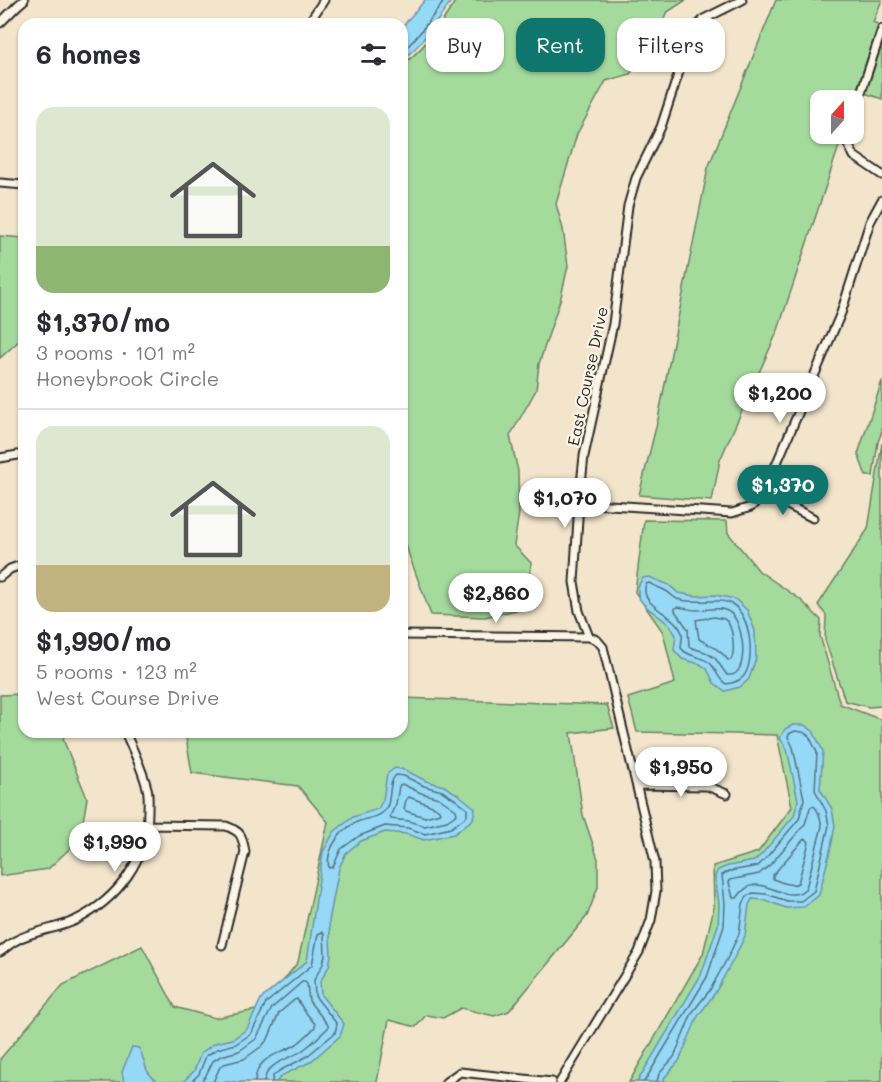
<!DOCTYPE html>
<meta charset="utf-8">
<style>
body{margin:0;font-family:Mali,sans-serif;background:#f7f7f7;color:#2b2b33;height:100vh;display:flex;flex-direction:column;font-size:22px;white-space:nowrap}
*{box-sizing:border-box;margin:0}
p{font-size:20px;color:#7c7c81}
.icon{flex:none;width:33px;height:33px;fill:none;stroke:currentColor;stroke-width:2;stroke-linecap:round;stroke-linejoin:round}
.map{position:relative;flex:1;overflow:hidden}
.panel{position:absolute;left:18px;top:18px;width:390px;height:720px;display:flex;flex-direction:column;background:#fff;border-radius:18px;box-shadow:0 2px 4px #0004}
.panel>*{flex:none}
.hud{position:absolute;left:426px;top:18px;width:366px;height:54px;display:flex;gap:12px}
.needle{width:39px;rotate:21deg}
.buttons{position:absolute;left:810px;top:90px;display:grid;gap:12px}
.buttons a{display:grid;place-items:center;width:54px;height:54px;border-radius:12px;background:#fff;box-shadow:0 2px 4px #0004;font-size:30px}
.price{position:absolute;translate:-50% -51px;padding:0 14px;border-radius:21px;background:#fff;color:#222;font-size:20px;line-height:39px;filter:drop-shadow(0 2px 3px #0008)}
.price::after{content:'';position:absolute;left:50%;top:36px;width:18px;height:14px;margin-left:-9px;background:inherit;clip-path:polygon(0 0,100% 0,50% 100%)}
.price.current{background:#0f766e;color:#fff}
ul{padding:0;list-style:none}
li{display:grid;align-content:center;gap:12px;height:318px;padding:0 18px}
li+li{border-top:2px solid #e1e1e2}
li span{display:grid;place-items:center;height:186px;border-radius:18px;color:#555}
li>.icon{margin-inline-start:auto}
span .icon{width:108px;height:108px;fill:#fffc;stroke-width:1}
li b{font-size:26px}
h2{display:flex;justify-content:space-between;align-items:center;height:72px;padding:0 18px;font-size:26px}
.pill{padding:0 21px;border-radius:18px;background:#fff;box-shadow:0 2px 4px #0004;font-size:21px;line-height:54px}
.pill.current{background:#0f766e;color:#fff}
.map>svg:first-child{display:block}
.green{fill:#a5da9d;stroke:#688264;stroke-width:1.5}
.water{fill:#95d9f7;stroke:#6b93a5;stroke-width:1.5}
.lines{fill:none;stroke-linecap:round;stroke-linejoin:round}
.shore{stroke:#55717d;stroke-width:1.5}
.street-casing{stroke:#2b2b2b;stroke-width:11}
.street{stroke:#fcf5e5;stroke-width:7}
.labels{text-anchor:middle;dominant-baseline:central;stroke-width:4.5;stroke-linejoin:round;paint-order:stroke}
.street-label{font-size:16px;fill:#2b2b2b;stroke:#fcf5e5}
</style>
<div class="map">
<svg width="882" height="1082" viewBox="0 0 882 1082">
<rect width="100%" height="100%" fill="#f3e5cc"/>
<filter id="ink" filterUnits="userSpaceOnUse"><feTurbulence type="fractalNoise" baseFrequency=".0167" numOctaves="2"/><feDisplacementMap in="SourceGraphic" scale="12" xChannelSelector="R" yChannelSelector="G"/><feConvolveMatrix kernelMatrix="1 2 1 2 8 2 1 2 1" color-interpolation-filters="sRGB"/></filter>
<g filter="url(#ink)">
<path class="green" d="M456,0H686L666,13L657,39L630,74L606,81L577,134L556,204L563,229L568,266L561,297L539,364L536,390L510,436L518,471L519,513L514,545L531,563L528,591L521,609L485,617L431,615L409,555L402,531V65C423,50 443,22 456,0Z
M776,0H882L873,22L882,26V99L856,90L852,100H820V134H843L778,330L720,460L712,501L639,495L658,419L708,168Z
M0,236L24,238V340H20L0,358Z
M882,381V431L878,442L873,476H866L858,454Z
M882,443V706L869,707L845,701L825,640L826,615L818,605L868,529Z
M644,520L727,521L728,533L759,571L801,600L821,620L820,636L840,704L882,720V1082H629L703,954L714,907L713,866L758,852L792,807L777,735L637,732L628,698L675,683L663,632L635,592Z
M24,694V732H66L63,739L87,798L80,839L48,869L0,876V695Z
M402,698L607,705L614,728L571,733L583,815L598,859V887L587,916L509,1011L494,1016L461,1008L443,1018L426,1015L416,1027L389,1020L377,1082H0V1059L63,985L142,946L175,1007L215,1018L261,1009L298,962L328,822L298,786L192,773L185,732H402Z"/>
<path class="water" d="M425,0H452C438,20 422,45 402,60V27Z
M649,577L669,585L678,593L696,596L715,595L735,599L747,610L755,631L756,658L749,679L740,687L725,691L714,683L707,669L700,664L682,659L674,650L676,635C673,631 671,626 667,623C655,611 626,601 643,578Z
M793,725H804L813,731L823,751L820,789L832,809L835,826L831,847L819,895L804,907L786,908L765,900L752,899L749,905L745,936L733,960L715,993L698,1016L679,1061L665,1077L663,1082H637L701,975L718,925L719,904L715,876L718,870L728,866L754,861L761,855L794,816L798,800L787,749L780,738L785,729Z
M395,768L405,770L426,781L444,786L459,795L475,808L473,819L454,834L424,840L407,834L385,832L361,841L346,853L339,868L329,921L331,955L329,966L320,982L321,995L344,1024L340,1036L310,1062L283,1075L276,1082H183L194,1071L201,1053L215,1043L233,1039L247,1029L261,999L307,961L323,852L334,832L353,817L378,809L383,800L387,774Z
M132,1047L139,1048C147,1063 142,1072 159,1082H124L122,1072Z"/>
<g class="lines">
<path class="shore" d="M402,53L419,34L445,0
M649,583C654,586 661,588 666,591C670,593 673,597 677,599C694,605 718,597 732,604C751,615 756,662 743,677C738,682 732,683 726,684C717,678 717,671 711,664C702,655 688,658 681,648C681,643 683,637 682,633C676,613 638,607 646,584Z
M678,607C684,608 691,610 697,610C707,610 720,606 729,612C743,620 748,663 736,673C732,676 731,675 727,675L715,658L705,652L689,647L688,629L675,611V608Z
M714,617C717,618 721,618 724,619C734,624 735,652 731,660H728C720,649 709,645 699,639L696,620Z
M396,775L404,776L424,786L442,791L456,800L467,809V816L451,828L425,834L408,828L385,826L359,836L341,849L333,867L329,868C325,850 340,831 355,823C363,818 375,819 382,813C394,804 386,784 396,775Z
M402,784L421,793L439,798L456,810L457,814L447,821L425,826L409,821L391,819L390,816L396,804L399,786Z
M409,797L435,807L439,810L440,813L425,817L406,811L404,809L406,800Z
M812,806L815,807L819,814L822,826L806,888C805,889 800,893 799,893C776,900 757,868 737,898H733L729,882L730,880L759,874L770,865L805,824L810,808Z
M806,839L809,842L798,883C790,887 781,882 773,879V875L803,840Z
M191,1082L199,1074L206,1056L217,1049L236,1044L251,1034L266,1003L312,965L318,934L322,932L324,934L325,955L323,964L314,980L315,996L337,1024L335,1033L306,1057L279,1071L273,1076L272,1082
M201,1082L205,1077L213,1061L221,1056L239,1051L256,1039L272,1008L302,982H305L307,984L309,1001L328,1025V1028C320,1035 312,1044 303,1050C289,1060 266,1062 264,1082
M213,1082L220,1067L224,1064L244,1059L262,1046L268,1039L279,1013L294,1000L297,999L303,1009L315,1024V1027C310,1033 303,1039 297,1044C279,1055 256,1056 255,1082
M644,1082L707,977L724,926L725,904L722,875L730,871L758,866L765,859L799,819L804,799L793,747L788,737L789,734L795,731L803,732L809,736L817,752L815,790L826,811L829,825L814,891L801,901H787L766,894L753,893L747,896L743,904L739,934L728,957L710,990L692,1013L674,1057L659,1074L657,1082"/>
<defs>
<path id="street" d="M0,23L18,5L24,0
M308,24L324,0
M854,114L882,29
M847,134L845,138L854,156L882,175
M0,183L24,185
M0,458L24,454
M764,493L813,518
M579,503L732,513L751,507L764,493L841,313L870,222L882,200
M0,577L10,569L24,564
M402,635L589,637
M637,785L707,786L727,794
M148,825L226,826C242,832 242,836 245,852L222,945
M0,952C5,949 9,944 15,941C31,931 58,929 76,920C118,899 148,859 148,811C148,803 149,795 147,788C142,768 133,750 125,732
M446,1082L460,1072L552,1082
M560,1082L639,952L651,920L656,891L655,862L603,647L597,640L589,637L579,611L574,582L579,503L584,456L613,324L628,206L636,178L661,127L692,32L704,19L742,0"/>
</defs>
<use href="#street" class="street-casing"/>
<use href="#street" class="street"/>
</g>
</g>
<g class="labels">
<g class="street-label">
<text transform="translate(587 376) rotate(-78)">East Course Drive</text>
</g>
</g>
</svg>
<div class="buttons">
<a><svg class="needle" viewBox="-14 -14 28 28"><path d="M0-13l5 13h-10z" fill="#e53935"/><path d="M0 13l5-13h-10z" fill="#7c7c81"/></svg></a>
</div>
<b class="price" style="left:780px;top:424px">$1,200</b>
<b class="price current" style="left:783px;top:516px">$1,370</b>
<b class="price" style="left:565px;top:529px">$1,070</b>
<b class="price" style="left:496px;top:624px">$2,860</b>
<b class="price" style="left:681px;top:798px">$1,950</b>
<b class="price" style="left:115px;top:873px">$1,990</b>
<div class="hud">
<a class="pill">Buy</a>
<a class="pill current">Rent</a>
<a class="pill">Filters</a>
</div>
<section class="panel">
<h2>6 homes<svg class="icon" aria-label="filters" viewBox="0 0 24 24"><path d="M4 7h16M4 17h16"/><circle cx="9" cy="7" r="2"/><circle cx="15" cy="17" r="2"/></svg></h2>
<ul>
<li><span style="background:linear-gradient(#dfe7d0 75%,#8fb573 0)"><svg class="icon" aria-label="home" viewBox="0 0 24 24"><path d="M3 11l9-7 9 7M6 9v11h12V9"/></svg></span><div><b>$1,370/mo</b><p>3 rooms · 101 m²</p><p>Honeybrook Circle</p></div></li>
<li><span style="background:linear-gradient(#dfe7d0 75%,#c2b280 0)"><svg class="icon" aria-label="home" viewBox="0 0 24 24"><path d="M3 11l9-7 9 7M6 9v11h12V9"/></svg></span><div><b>$1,990/mo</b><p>5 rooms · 123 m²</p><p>West Course Drive</p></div></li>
</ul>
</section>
</div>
